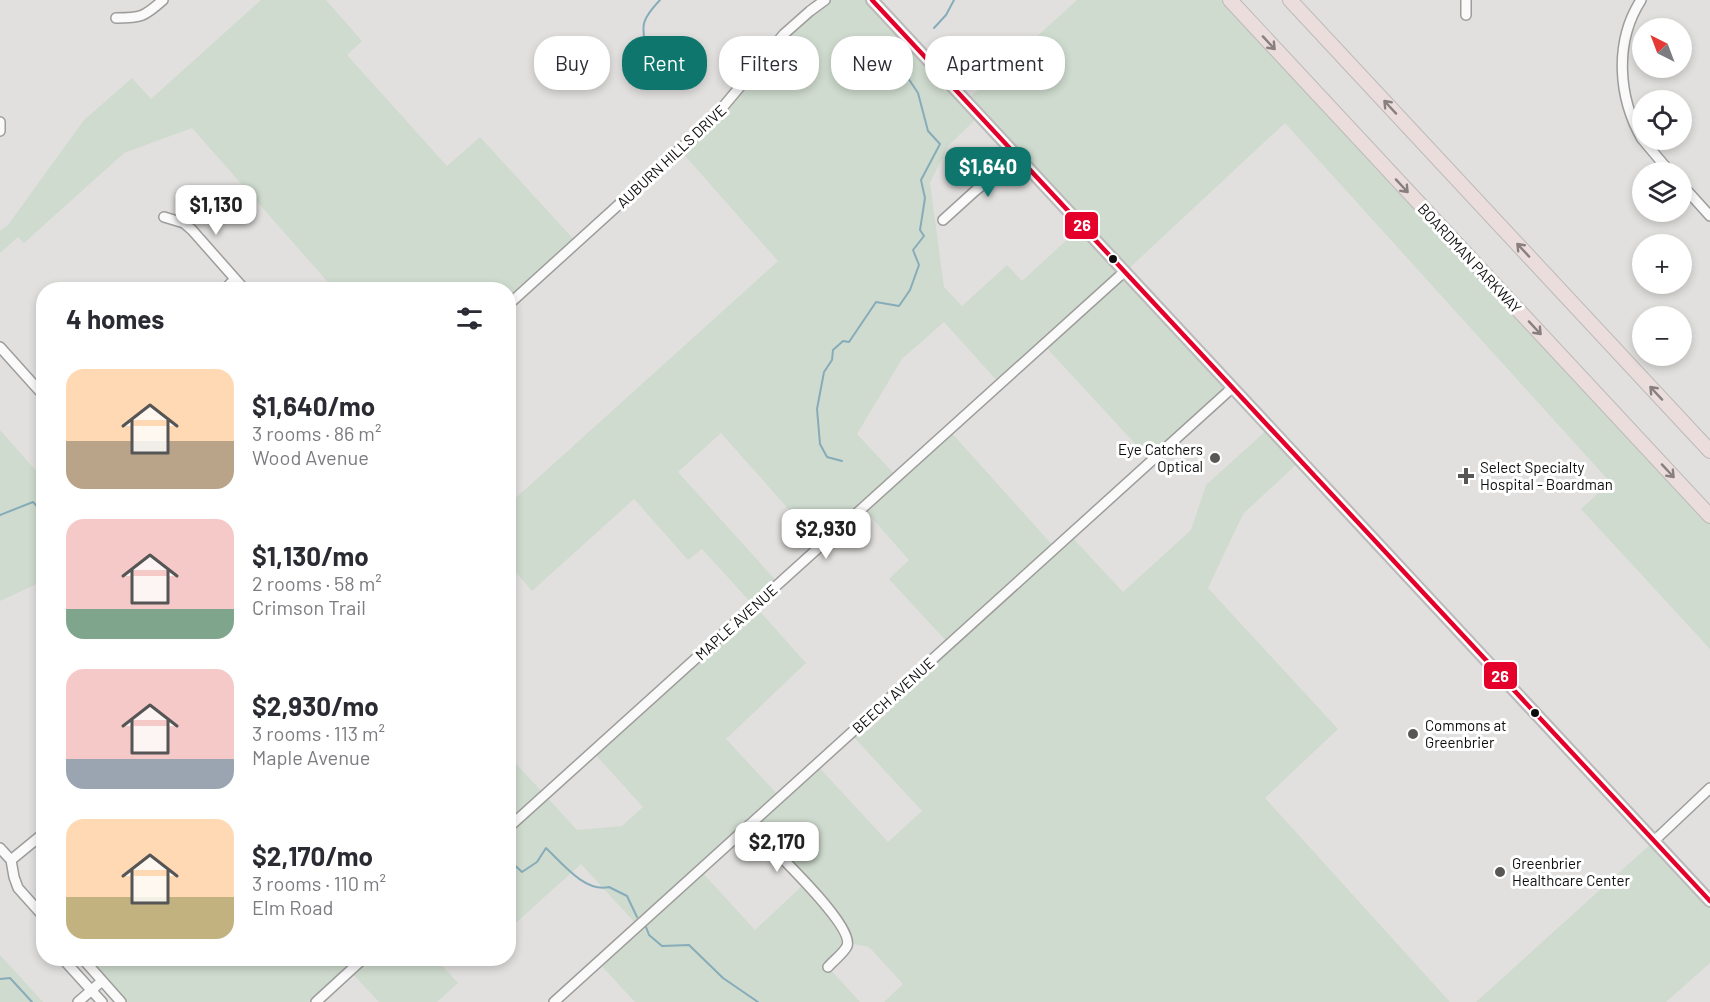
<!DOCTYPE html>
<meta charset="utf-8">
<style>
body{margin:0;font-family:Barlow,sans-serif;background:#f7f7f7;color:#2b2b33;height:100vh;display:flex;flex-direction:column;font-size:22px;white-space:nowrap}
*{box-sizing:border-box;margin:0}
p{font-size:20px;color:#7c7c81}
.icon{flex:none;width:33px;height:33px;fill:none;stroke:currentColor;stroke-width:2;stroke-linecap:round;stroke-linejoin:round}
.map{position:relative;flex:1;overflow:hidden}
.panel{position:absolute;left:36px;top:282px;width:480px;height:684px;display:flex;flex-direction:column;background:#fff;border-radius:24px;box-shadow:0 3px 9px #0003}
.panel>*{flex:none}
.banner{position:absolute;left:534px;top:36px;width:570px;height:54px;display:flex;gap:12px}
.needle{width:39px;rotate:318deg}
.fabs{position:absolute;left:1632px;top:18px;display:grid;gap:12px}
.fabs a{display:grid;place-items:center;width:60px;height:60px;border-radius:50%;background:#fff;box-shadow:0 3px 9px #0003;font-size:30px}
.price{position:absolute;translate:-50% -51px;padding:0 14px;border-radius:12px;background:#fff;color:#222;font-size:20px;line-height:39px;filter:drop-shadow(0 2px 3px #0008)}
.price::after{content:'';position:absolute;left:50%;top:36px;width:18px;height:14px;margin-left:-9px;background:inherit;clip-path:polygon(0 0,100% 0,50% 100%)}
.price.active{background:#0f766e;color:#fff}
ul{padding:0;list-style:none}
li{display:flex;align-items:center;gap:18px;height:150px;padding:0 30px}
li span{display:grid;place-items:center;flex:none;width:168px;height:120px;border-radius:18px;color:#555}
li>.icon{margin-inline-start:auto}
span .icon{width:72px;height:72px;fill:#fffc;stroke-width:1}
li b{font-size:26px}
h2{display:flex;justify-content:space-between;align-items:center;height:72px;padding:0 30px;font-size:26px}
.pill{padding:0 21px;border-radius:24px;background:#fff;box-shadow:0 3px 9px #0003;font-size:21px;line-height:54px}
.pill.active{background:#0f766e;color:#fff}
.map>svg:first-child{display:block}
.green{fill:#cfdbce;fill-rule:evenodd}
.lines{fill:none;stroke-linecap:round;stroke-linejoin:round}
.stream{stroke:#87acb9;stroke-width:2}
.minor-casing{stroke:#9e9d9c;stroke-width:12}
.major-casing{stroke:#bbbaba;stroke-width:14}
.highway-casing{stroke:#bbbaba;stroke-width:16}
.minor{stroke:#fafafa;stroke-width:9}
.major{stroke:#f1e9e8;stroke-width:10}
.highway{stroke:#ebdddc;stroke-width:14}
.bus-1-casing{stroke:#fff;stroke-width:9}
.bus-1{stroke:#e4002b;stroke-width:4.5}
.oneway{stroke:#887f7f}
.bus-dot{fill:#0e0d0d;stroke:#fff;stroke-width:2}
.poi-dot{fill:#585756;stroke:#fff;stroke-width:2}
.labels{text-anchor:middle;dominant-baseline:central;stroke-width:6;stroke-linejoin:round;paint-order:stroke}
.street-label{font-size:15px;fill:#0e0d0d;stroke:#fff}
.poi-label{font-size:15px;fill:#0e0d0d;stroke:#fff;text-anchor:start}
.line-badge{stroke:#fff;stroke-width:2}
.badge-label{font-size:16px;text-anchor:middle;font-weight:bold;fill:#fff}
</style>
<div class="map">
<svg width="1710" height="1002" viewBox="0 0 1710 1002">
<rect width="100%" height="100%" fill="#e1e0df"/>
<path class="green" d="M261,0H326L362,41L347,55L447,166L480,137L577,243L509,305L508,290L334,289L192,128L124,153L24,243L18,237L0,253V231L8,225L84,120L132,78L151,99Z
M825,0H872L966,101L1077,0H1230L1710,516V649L1581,509L1610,482L1285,123L1125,272L1232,388L1151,461L1044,345L1000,384L944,322L902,359L857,434L897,477L949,430L1055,548L1070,535L1123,592L1191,530L1206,485L1269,428L1300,461L1243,514L1208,588L1338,729L1265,798L1450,1002H884L903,984L869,947L848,943L828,967L860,1002H635L598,962L638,926L581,864L509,929L508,755L577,830L622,826L643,807L593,752L754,606L702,549L688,560L634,499L532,591L509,564V504L778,261L680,150L784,34ZM979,116L1082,226L1022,281L1007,265L962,306L944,287L930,183L948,146ZM721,433L821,546L863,508L909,560L889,579L949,644L851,734L922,811L888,842L816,764L780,797L726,739L806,663L755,606L779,584L678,472ZM750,825L805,883L755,930L700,870Z
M0,430L44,480L43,581L0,601Z
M1654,841L1710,901V963L1666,1002H1476Z
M0,955L43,1002H0Z
M351,958L357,965L364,959H436L458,983L437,1002H379L350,971L316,1002H121L82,959Z"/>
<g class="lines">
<path class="stream" d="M934,28L946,15L954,0
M647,59C644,28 636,25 660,0
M842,461L827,457L820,444L817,409L824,372L832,360L833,350L843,341L849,342L876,302L899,306L910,290L919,265L913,250L924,236L920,230L925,198L921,180L940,144L928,131L918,93L898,63
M0,515L33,502L44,514
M508,859L522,872L537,862L546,848C561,862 585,893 609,887L627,896L637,917
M646,927L649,935L662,946L689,945L723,978L758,1002
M0,979L10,978L32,1002"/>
<defs>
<path id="minor" d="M1466,0V15
M1641,0C1614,42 1618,97 1642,139
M116,18C141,18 144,17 163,0
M0,122V131
M1643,140L1670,172
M1682,185L1710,216
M164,217L184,223L192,230L245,290
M943,220L975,191L1017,157
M224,290L235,279
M508,305L712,120L784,34L810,11L825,0
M0,347L44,396
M749,825C766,843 855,925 847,946C844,953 833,961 828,967
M508,828L1124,272
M1654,841L1710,788
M0,848L11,860L14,877L18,888L44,917
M11,860L44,833
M62,958L102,1002
M82,958L121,1002
M78,1002L102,981
M316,1002L364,958
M554,1002L1232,388"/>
<path id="major" d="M872,0L1710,901"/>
<path id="highway" d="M1230,0L1710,516
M1290,0L1710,451"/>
</defs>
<use href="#minor" class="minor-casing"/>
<use href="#major" class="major-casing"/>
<use href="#highway" class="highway-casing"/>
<use href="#minor" class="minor"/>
<use href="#major" class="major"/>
<use href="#highway" class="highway"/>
<defs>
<path id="bus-1" d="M872,0L1710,901"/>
</defs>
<use href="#bus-1" class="bus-1-casing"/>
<use href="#bus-1" class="bus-1"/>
</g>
<defs><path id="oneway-shaft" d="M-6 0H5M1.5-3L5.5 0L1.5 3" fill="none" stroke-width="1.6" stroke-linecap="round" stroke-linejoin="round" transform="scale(1.5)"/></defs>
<g class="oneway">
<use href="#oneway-shaft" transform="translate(1269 43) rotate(47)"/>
<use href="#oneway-shaft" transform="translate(1390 107) rotate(-133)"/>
<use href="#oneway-shaft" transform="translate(1402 186) rotate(47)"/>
<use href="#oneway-shaft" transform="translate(1523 250) rotate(-133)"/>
<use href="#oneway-shaft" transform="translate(1535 328) rotate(47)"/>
<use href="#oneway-shaft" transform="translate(1656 393) rotate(-133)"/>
<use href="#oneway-shaft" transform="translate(1668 471) rotate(47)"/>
</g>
<g class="bus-dot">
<circle cx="1113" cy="259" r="5"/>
<circle cx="1535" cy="713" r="5"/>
</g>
<g class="poi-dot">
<circle cx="1215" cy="458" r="6"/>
<path d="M1463 467h6v6h6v6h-6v6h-6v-6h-6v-6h6z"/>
<circle cx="1413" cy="734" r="6"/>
<circle cx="1500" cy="872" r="6"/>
</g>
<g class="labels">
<g class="street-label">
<text transform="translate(671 156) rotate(-43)">AUBURN HILLS DRIVE</text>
<text transform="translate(1470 258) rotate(47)">BOARDMAN PARKWAY</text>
<text transform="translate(736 622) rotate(-42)">MAPLE AVENUE</text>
<text transform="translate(893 695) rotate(-42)">BEECH AVENUE</text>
</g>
<g class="poi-label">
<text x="1203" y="449" text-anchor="end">Eye Catchers<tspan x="1203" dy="17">Optical</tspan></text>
<text x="1480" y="467">Select Specialty<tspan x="1480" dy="17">Hospital - Boardman</tspan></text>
<text x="1425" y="725">Commons at<tspan x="1425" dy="17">Greenbrier</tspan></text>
<text x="1512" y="863">Greenbrier<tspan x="1512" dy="17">Healthcare Center</tspan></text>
</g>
</g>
<g class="line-badge">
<rect x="1064" y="211" width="35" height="29" rx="6" fill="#e4002b"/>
<rect x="1483" y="661" width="35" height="29" rx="6" fill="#e4002b"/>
</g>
<g class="badge-label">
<text x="1082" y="231">26</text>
<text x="1500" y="682">26</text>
</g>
</svg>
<div class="fabs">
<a><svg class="needle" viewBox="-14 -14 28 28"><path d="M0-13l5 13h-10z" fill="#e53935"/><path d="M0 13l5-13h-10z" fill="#7c7c81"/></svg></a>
<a><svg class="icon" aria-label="locate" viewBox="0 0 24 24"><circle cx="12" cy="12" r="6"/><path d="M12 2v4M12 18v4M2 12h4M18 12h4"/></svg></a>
<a><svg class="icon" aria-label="layers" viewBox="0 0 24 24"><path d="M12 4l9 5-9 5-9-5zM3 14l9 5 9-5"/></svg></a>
<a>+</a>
<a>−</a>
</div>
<b class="price active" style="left:988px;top:198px">$1,640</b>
<b class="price" style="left:216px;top:236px">$1,130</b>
<b class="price" style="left:826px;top:560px">$2,930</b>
<b class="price" style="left:777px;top:873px">$2,170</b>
<div class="banner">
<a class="pill">Buy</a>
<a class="pill active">Rent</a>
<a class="pill">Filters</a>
<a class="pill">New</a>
<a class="pill">Apartment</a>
</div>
<section class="panel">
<h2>4 homes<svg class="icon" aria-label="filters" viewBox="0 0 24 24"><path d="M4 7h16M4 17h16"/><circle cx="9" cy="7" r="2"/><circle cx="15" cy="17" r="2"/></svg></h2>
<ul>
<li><span style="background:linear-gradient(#ffd9b3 60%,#b9a48a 0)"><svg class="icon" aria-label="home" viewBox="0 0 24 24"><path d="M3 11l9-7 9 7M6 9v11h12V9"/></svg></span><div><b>$1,640/mo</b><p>3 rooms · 86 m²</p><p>Wood Avenue</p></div></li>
<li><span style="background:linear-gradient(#f6c9c9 75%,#7fa58c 0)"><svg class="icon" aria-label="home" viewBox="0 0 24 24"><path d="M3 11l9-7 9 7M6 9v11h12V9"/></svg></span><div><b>$1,130/mo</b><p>2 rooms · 58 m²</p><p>Crimson Trail</p></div></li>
<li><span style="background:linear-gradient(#f6c9c9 75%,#9aa5b1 0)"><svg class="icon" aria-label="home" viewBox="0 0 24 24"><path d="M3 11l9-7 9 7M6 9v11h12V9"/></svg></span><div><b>$2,930/mo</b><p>3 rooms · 113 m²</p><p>Maple Avenue</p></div></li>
<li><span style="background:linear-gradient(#ffd9b3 65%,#c2b280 0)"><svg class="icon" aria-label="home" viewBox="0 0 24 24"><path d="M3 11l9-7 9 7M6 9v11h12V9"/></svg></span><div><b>$2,170/mo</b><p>3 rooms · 110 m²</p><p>Elm Road</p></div></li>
</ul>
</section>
</div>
